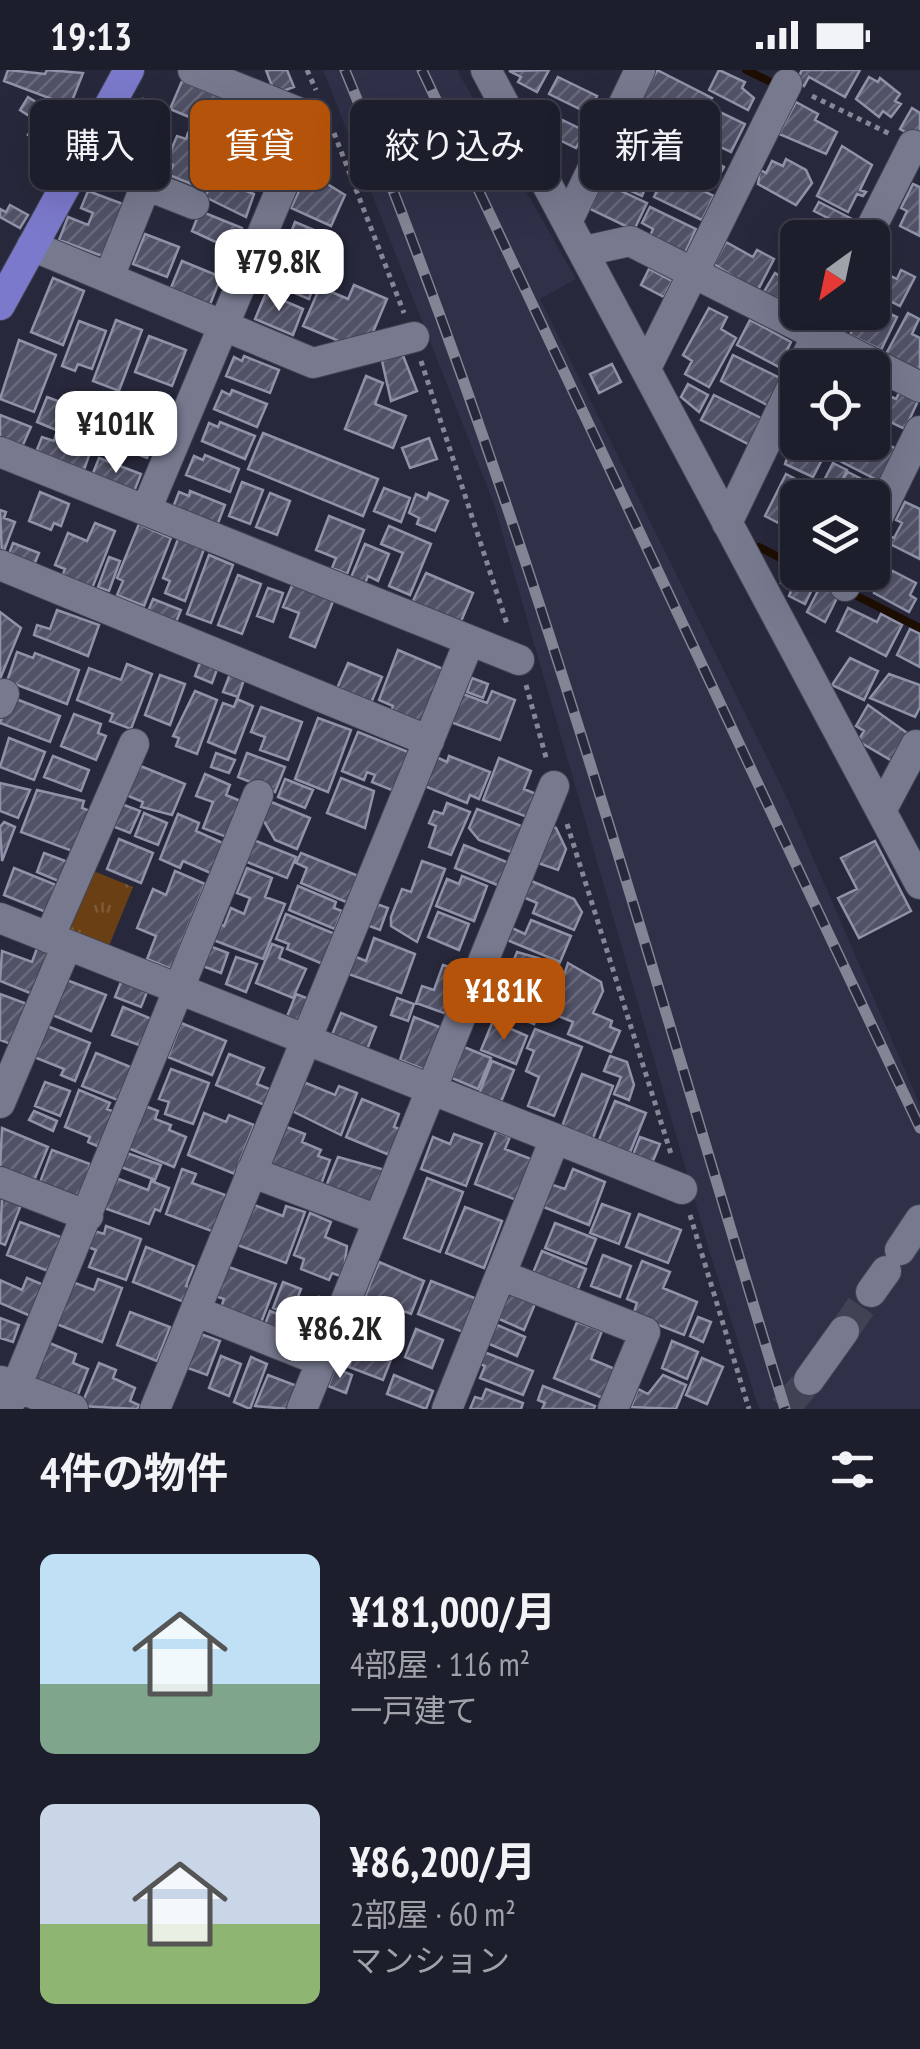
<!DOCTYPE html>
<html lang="ja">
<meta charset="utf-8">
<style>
body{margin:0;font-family:"PT Sans Narrow","Noto Sans JP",sans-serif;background:#2a2b38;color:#f1f3f6;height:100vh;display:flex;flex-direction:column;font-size:38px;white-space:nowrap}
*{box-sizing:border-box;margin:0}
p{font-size:32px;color:#a0a2a9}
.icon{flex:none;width:55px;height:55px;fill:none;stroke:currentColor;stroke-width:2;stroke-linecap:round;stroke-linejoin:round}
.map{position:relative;height:1339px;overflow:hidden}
.panel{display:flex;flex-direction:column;background:#1d1e2c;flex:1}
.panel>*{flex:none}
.top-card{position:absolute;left:30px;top:30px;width:860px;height:90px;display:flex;gap:20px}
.needle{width:65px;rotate:213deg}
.controls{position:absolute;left:780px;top:150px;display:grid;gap:20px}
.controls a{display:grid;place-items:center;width:110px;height:110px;border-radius:15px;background:#1d1e2c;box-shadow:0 10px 40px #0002,0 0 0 2px #3b3c48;font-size:50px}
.price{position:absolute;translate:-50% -85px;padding:0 22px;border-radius:20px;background:#fff;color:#222;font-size:32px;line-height:65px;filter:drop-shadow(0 2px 5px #0008)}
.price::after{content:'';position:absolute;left:50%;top:60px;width:30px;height:22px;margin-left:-15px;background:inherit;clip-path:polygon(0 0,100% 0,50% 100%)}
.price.current{background:#b45309;color:#fff}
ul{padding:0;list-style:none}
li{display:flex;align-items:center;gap:30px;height:250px;padding:0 40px}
li span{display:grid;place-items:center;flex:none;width:280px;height:200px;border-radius:15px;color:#555}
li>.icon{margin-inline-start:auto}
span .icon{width:120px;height:120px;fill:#fffc;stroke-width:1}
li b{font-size:42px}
h2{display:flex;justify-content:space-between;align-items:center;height:120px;padding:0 40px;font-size:42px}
.chip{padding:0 35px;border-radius:15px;background:#1d1e2c;box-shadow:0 10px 40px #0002,0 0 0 2px #3b3c48;font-size:35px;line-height:90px}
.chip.current{background:#b45309;color:#fff}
.status{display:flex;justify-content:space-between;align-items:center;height:70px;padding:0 50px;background:#1d1e2c;direction:ltr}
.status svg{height:28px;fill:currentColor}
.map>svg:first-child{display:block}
.built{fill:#303149}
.park{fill:url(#park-tufts)}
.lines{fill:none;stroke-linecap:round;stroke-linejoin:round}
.stream{stroke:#1e0e01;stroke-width:8}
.building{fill:url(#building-hatch);stroke:#9092a9;stroke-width:2.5}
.minor-tunnel{stroke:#414254;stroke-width:30;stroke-dasharray:30 15;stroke-linecap:butt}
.minor-casing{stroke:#434453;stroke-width:32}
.major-casing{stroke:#434453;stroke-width:32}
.path{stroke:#868796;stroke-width:5;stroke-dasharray:5 5;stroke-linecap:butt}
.minor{stroke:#77798f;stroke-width:30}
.major{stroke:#7b79cb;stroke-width:30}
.rail-casing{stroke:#848594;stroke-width:11}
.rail{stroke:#27283b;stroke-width:8;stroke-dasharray:22;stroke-linecap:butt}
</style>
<div class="status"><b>19:13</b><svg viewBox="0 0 49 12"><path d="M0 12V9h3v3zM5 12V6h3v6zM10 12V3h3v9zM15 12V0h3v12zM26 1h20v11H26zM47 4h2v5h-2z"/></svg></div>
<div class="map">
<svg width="920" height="1339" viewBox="0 0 920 1339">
<defs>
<pattern id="park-tufts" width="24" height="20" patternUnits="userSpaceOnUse" patternTransform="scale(2.5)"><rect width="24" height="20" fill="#693f13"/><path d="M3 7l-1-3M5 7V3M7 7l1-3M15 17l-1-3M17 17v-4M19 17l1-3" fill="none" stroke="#7e5a35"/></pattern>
<pattern id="building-hatch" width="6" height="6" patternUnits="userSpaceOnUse" patternTransform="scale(2.5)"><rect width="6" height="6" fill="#515267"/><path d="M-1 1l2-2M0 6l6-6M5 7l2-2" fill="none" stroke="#696a7c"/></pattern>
</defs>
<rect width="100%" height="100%" fill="#27283b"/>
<path class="built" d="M323,0H457L576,209L540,229L788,730L920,1035V1339H759L710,1183L493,431Z"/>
<path class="park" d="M86,798L133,817L106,883L59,864Z"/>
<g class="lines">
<path class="stream" d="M746,0L769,11
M759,477L798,497
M809,502L837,516
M849,522L920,558"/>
</g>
<path class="building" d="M8,0L45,4L47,0L83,3L70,36L4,11Z
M266,0H287L294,17L275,24Z
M549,0L537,22L518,12L521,7L509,1Z
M657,0L712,28L708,34L701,30L687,57L640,33Z
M719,0L745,12L742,18L754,28L748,40L709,20Z
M802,0H860L845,27L809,7L804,16L796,12Z
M558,7L597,26L588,43L549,24Z
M869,7L878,12L880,8L900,24L895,31L901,34L891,47L883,41L879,47L856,29Z
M182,11L236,33L225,62L170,39Z
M28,27L47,39L41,49L71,68L60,86L28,65L37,51L20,40Z
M143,29L165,39L131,119L93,103L104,78L112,81L124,54L131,57Z
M796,32L818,44L815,50L837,62L826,84L779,64Z
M701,33L745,54L731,82L688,61Z
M912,38L920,43V70L900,59Z
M243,41L285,57L276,80L235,61Z
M546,42L585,61L576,78L537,59Z
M645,45L683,64L669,92L626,70Z
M188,63L215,75L199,117L169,105L173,95L166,92L177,66L186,69Z
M683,74L724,97L715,113L674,90Z
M231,76L267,91L257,115L221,99Z
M842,76L872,95L860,120L866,122L863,126L857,124L848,142L817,126Z
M629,81L663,96L653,119L646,116L642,126L602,108L614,82L625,87Z
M786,89L806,100L812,113L796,135L758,114L760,100L766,103L772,91L783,96Z
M670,94L691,104L687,113L714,126L702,150L654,127Z
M308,102L345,125L331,156L291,138Z
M213,108L254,124L246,147L205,127Z
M602,112L647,133L634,160L590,139Z
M913,114L920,117V166L900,156L907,141L901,138Z
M88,121L123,134L102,186L59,170L68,147L88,155L93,143L81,138Z
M819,132L852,149L848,158L814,141Z
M10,135L28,145L20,158L0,147V139L6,142Z
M650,137L696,159L685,183L650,166L653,159L642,153Z
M200,141L242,158L233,180L192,161Z
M295,152L333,168L323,194L285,178Z
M799,152L829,168H798V188L784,181Z
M145,164L179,177L167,207L133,194Z
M726,172L753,187L757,180L774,189L757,222L714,194Z
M281,187L319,203L309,229L271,213Z
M182,191L221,207L209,237L170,220Z
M792,191L798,193V242H813L804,247L762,225L775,203L783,208Z
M875,198L897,209L901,200L915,207L900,236L872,222Z
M649,199L672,211L664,227L641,215Z
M53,208L84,221L63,275L31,262Z
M354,215L387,229L371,267L341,272L303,256L320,217L348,229Z
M266,223L303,239L293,265L255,249Z
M872,235L897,247L881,280L850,265L861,242H872Z
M709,238L727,247L721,259L736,268L709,317L685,304L692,291L683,285Z
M908,243L919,249L912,264L920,268V302L886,284Z
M116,250L142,260L119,321L93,311Z
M750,250L791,272L779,297L737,275Z
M79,251L106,261L92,299L78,294L75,301L62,296Z
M149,266L186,280L172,316L135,302Z
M19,270L56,285L34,342L0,329Z
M402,283L417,321L391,331L382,291Z
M733,285L782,309L769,336L721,311Z
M244,286L279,300L270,323L226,306L234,287L242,291Z
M612,294L621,312L599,323L590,304Z
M366,306L383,313L375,334L406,346L393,378L345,359Z
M688,314L708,325L699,342L681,327Z
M875,319L896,329L899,323L918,331L905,359L872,343Z
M232,320L267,334L257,357L214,339L222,321L230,325Z
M714,325L763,349L750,375L701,350Z
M47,327L71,336L61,362L37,352Z
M0,345L31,357L22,377L0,369Z
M114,352L155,369L147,388L106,372Z
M220,352L255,366L245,389L202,371L209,353L218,357Z
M263,363L378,409L363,446L248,399Z
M56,364L92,377L84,400L36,382L42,367L54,371Z
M795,364L798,372H811L827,380L813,407L785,394Z
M872,367L899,380L883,413L834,388L842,372H872Z
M429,368L437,389L410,398L402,378Z
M205,385L239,399L230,422L186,405L194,386L203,390Z
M99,388L141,404L133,424L91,408Z
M833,393L847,400L842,410L848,402L871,414L869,428H843L846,422L838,418L833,428L819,420Z
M786,404L815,419L811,428H798L794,461L765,446Z
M242,412L263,420L250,454L229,446Z
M384,418L410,428L401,452L374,441Z
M190,421L225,435L216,458L172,440L179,422L189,426Z
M40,422L69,434L61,456L54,453L51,460L29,451Z
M270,423L290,431L277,465L256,457Z
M429,423L448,431L435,461L417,454L419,448L409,443L416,424L427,429Z
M905,432L920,439V489L886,472L889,466L894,468L902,453L896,450Z
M0,440L6,442L4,448L15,452L2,486Z
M329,446L364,460L347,504L332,498L336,488L316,480Z
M95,453L115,461L91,521L61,509L65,499L55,495L68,463L87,471Z
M139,454L171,468L144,536L117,525L123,511L117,508Z
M389,456L431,474L410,525L389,516L403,483L381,474Z
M178,469L204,479L185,531L165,523L170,511L163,508Z
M13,473L39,483L32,500L7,489Z
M365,474L389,484L378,511L368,506L363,518L349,512Z
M209,485L233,495L211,553L187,544Z
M109,487L120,491L109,521L98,517Z
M788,498L816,511L805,534L789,526L792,519L781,513Z
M887,498L916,513L910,525L916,529L909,542L874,523Z
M426,503L473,523L459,556L411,535Z
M238,505L261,514L242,564L218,555Z
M293,513L334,529L315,577L290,567L299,543L283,537Z
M821,515L839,524L825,552L807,542Z
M268,518L283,523L273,552L257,546Z
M153,529L181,540L174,557L146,546Z
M848,538L877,552L881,544L902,555L886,586L837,561Z
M57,540L99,555L88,586L34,565L37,555L50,559Z
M0,542L21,558L0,609Z
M910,559L920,564V597L897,585Z
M398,580L443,599L420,657L390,644L393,636L379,630Z
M17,582L33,588L35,583L79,600L67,634L7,611Z
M202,587L219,594L212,613L195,606Z
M850,588L878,601L864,630L832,615Z
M348,593L382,607L368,640L334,625Z
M127,594L152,604L131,659L110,651L113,644L77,630L89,598L121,610Z
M230,604L244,610L238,627L223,622Z
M889,604L920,615V637L915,647L870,628Z
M160,605L185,614L170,655L145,645Z
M472,608L488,614L483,628L467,622Z
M195,621L217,630L197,684L176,676L179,668L173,666Z
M455,621L487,633L492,621L515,630L500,670L445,650Z
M16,629L60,646L50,672L0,653L6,636Z
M237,629L253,636L235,683L208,672L223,633L234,637Z
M868,635L910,665L894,692L858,671L864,661L856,656Z
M261,637L302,652L288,690L260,680L265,667L251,662Z
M74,644L101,654L98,663L106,666L96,690L61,676Z
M318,648L351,660L328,722L295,709Z
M358,662L413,684L394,721L372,712L375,705L367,702L364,710L342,701Z
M9,668L45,682L34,710L0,697Z
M216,683L235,690L229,703L211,697Z
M247,683L285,697L275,722L238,707Z
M53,686L89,700L81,721L44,707Z
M434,686L447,692L449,686L490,702L479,729L470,725L467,733L422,715Z
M499,688L531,701L524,719L536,724L527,747L483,730Z
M138,695L185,714L172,745L141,737L143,732L126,725Z
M205,704L230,715L226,725L243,732L229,768L203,758L213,732L196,726Z
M341,708L374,721L365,758L327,743Z
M285,709L313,720L305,738L278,727Z
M0,713L30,720L18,748L0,741Z
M37,720L84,731L82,738L90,741L75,782L21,762Z
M269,731L310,748L297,779L275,770L262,748Z
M116,732L140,741L130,763L107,754Z
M447,733L470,742L451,785L429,777L436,756L429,753L434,741L443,744Z
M477,739L529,759L519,785L479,770L469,758Z
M144,743L167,753L158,775L135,766Z
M178,744L199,753L196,761L225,774L213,804L183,791L180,798L160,789Z
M4,752L15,757L2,791L0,757Z
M549,755L556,758L566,779L558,800L535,792Z
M119,769L153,783L141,813L107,799Z
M251,769L296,787L287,808L242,790Z
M875,771L911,841L859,868L838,828L857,819L841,788Z
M464,775L514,795L505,818L455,798Z
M44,783L68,792L61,812L37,802Z
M301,783L361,807L351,834L301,813L307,798L296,793Z
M422,791L445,799L417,872L391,856V847L402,819L411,822Z
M14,798L56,815L46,842L4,825Z
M247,798L272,808L265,827L285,834L263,889L208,868L214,852L224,856L231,838L244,844L250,828L237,823Z
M175,801L205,814L171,899L147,889L156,866L137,858L153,819L166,825Z
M462,806L487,816L474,851L436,836L447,809L459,814Z
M529,810L574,829L582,842L574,860L533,843L537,833L523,827Z
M298,816L336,832L334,838L342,841L335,859L289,840Z
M371,832L388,838L380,860L364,854Z
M438,842L469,854L459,880L428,867Z
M286,844L335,864L323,894L287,879L289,874L276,869Z
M531,850L571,866L560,892L507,870L512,858L525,864Z
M374,868L415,884L401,923L343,902L349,884L366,891Z
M39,873L53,879L35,925L0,911L2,881L32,892Z
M272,874L283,878L279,888L306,899L293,928L256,913Z
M207,875L228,883L221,903L200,895Z
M517,882L559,894L549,919L509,902Z
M236,887L257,894L246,922L226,914Z
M568,893L601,912L603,921L593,943L612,951L610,957L620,961L611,982L568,964L573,952L551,943Z
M443,895L463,901L454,925L455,947L416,933L422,916L434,920Z
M123,907L149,917L141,937L115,927Z
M512,908L547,923L534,954L499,939Z
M64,909L106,925L91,961L50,944Z
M0,924L27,934L11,974L0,970Z
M296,924L309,929L299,954L286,949Z
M397,928L414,934L408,951L391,945Z
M123,937L154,950L144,977L112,965Z
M341,943L376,957L364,987L329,972Z
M414,947L447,960L430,1002L400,990Z
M493,951L527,966L516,994L481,980Z
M181,953L226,971L212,1005L168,987Z
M47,956L90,973L75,1011L61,1005L64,999L34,987Z
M535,959L582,977L554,1046L528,1036L539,1007L526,1001L534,981L527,978Z
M464,977L491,988L478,1019L452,1008Z
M96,983L133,998L120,1031L82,1016Z
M229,984L264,998L257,1014L274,1021L267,1036L216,1015Z
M610,986L627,992L634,1015L629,1030L614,1024L621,1007L604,1001Z
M492,991L514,1000L501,1032L479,1024Z
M171,999L209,1013L193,1054L165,1044L169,1032L159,1029Z
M582,1004L613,1016L590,1076L559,1064Z
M301,1011L335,1025L339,1016L357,1023L341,1065L290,1040Z
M45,1012L70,1021L60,1046L35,1036Z
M79,1020L110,1033L107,1039L120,1044L106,1080L88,1072L90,1067L65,1057Z
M362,1029L399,1044L394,1057L403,1060L392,1086L346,1067Z
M615,1031L646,1043L627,1090L596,1077Z
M145,1036L158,1041L155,1049L171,1055L169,1060L186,1067L174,1097L128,1078Z
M34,1041L57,1051L53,1061L29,1050Z
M204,1043L226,1052L229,1045L254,1055L235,1104L188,1085Z
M284,1056L305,1064L302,1072L321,1080L318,1086L330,1090L319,1120L267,1100Z
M2,1058L48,1077L33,1113L0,1100Z
M496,1061L510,1067L505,1079L531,1089L519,1131L475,1114Z
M454,1064L482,1074L466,1116L421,1099L433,1067L450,1074Z
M640,1067L660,1074L650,1098L631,1090Z
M52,1080L90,1094L81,1131L39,1115Z
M127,1083L161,1095L155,1110L121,1097Z
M338,1087L389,1101L376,1135L326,1116Z
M182,1099L196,1104L192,1113L228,1126L214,1162L166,1144Z
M573,1099L605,1112L589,1155L541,1136L550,1114L565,1119Z
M116,1108L148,1120L151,1111L169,1118L160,1141L155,1139L149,1154L104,1138Z
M427,1108L463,1122L440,1182L404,1168Z
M2,1127L21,1135L5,1175L0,1173Z
M602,1134L630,1144L619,1174L590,1163Z
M254,1135L283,1146L286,1136L305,1142L286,1193L235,1174Z
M465,1137L502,1151L484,1198L446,1183Z
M310,1143L331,1152L325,1167L347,1176L343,1207L332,1203L329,1210L301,1199L304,1189L294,1185Z
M639,1144L681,1160L668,1193L626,1177Z
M20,1152L66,1169L53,1203L7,1185Z
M555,1153L596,1169L586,1194L545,1178Z
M106,1156L141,1169L126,1210L89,1197L96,1180L85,1176L91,1160L104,1164Z
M146,1177L194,1196L186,1216L195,1219L189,1234L133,1212Z
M542,1181L586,1199L577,1221L533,1203Z
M603,1185L631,1196L620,1227L591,1216Z
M642,1191L670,1202L663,1218L697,1232L684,1265L633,1245L637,1233L627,1229Z
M379,1192L424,1211L411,1244L365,1226Z
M226,1196L276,1214L259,1258L219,1243L224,1229L215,1226Z
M27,1208L46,1216L33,1247L0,1233V1210L22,1220Z
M98,1209L122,1218L102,1272L54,1253L70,1211L94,1220Z
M431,1211L477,1229L463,1262L418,1244Z
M283,1212L301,1219L291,1245L273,1238Z
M507,1222L535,1234L524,1260L497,1248Z
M319,1227L335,1234L317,1279L264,1257L270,1241L293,1250L299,1235L313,1241Z
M130,1242L170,1257L157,1291L117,1275Z
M698,1247L711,1252L703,1272L690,1266Z
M0,1248L19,1255L13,1272L0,1268Z
M577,1252L602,1261L591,1289L615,1299L603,1328L554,1308Z
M495,1254L525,1267L517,1286L487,1273Z
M416,1259L443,1270L432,1298L405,1287Z
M198,1263L220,1271L207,1305L185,1297Z
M377,1263L398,1272L383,1310L349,1297L358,1273L371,1277Z
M672,1271L698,1282L687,1309L662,1298Z
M47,1272L76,1284L73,1293L88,1299L75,1332L30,1315Z
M479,1280L533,1301L523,1325L480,1308L485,1296L474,1292Z
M221,1286L241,1294L229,1326L209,1318Z
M251,1287L267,1294L250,1339L234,1332Z
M702,1288L723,1297L707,1334L686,1325Z
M99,1293L116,1300L113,1308L135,1318L130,1331L139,1335L137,1339L81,1336Z
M335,1298L352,1305L346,1323L328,1316Z
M268,1305L297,1316L288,1339L255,1336Z
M394,1305L433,1321L426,1339L387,1324Z
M663,1305L686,1315L676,1339L631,1337L638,1319L648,1324Z
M543,1316L595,1336L594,1339H542L545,1333L538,1330Z
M486,1319L523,1333L521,1339H470L475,1327L482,1329Z"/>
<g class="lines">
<path class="minor-tunnel" d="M844,1261L871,1222
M784,1339L809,1310"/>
<defs>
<path id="minor" d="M486,0L920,814
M568,150L640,0
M866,168L913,75
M32,176L313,293L414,267
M585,181L630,171L920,317
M109,207L146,115L194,134
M647,296L787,14
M801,298L828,242
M0,382L519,590
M146,440L308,55L300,43L193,0
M727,453L798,305
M872,459L920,361
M0,495L429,671
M845,516L852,502
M0,633L4,624
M882,739L916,675L920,677
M0,848L682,1119
M49,868L134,674
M0,1033L67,875
M251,1102L378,1150
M0,1112L88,1146
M900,1180L920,1150
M501,1205L645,1262L613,1339
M871,1222L886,1201
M195,1241L321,1291
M809,1310L844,1261
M1,1311L73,1339
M7,1339L258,725
M155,1339L469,572
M302,1339L554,716
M447,1339L554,1071"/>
<path id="major" d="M0,235L129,0"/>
</defs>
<use href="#minor" class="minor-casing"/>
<use href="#major" class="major-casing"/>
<path class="path" d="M307,0L316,20
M812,26L892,65
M334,63L404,243
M421,291L508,557
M526,615L547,691
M567,754L672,1087
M690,1145L749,1339"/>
<use href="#minor" class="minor"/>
<use href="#major" class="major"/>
<defs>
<path id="rail" d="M345,0C524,434 648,890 785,1339
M422,0L920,1058"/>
</defs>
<use href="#rail" class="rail-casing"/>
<use href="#rail" class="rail"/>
</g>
</svg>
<div class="controls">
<a><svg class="needle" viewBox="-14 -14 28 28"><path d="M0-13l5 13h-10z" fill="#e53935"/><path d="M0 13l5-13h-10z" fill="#a0a2a9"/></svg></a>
<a><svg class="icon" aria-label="locate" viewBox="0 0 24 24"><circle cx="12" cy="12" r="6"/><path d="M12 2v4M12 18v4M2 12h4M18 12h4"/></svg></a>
<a><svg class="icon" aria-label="layers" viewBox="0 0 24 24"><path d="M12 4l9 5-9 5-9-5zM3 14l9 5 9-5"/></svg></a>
</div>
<b class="price" style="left:279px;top:244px">¥79.8K</b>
<b class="price" style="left:116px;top:406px">¥101K</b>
<b class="price current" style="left:504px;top:973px">¥181K</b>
<b class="price" style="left:340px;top:1311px">¥86.2K</b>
<div class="top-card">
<a class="chip">購入</a>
<a class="chip current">賃貸</a>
<a class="chip">絞り込み</a>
<a class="chip">新着</a>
</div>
</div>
<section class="panel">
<h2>4件の物件<svg class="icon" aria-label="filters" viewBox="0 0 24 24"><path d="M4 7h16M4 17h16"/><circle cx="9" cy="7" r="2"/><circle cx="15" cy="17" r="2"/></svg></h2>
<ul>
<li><span style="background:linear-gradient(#bfe0f5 65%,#7fa58c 0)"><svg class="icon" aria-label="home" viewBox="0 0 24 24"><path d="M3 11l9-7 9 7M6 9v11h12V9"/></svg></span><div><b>¥181,000/月</b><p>4部屋 · 116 m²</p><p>一戸建て</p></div></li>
<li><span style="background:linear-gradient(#c9d6e8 60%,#8fb573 0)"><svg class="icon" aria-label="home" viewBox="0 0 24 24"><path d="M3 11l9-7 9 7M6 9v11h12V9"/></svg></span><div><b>¥86,200/月</b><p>2部屋 · 60 m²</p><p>マンション</p></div></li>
</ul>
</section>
